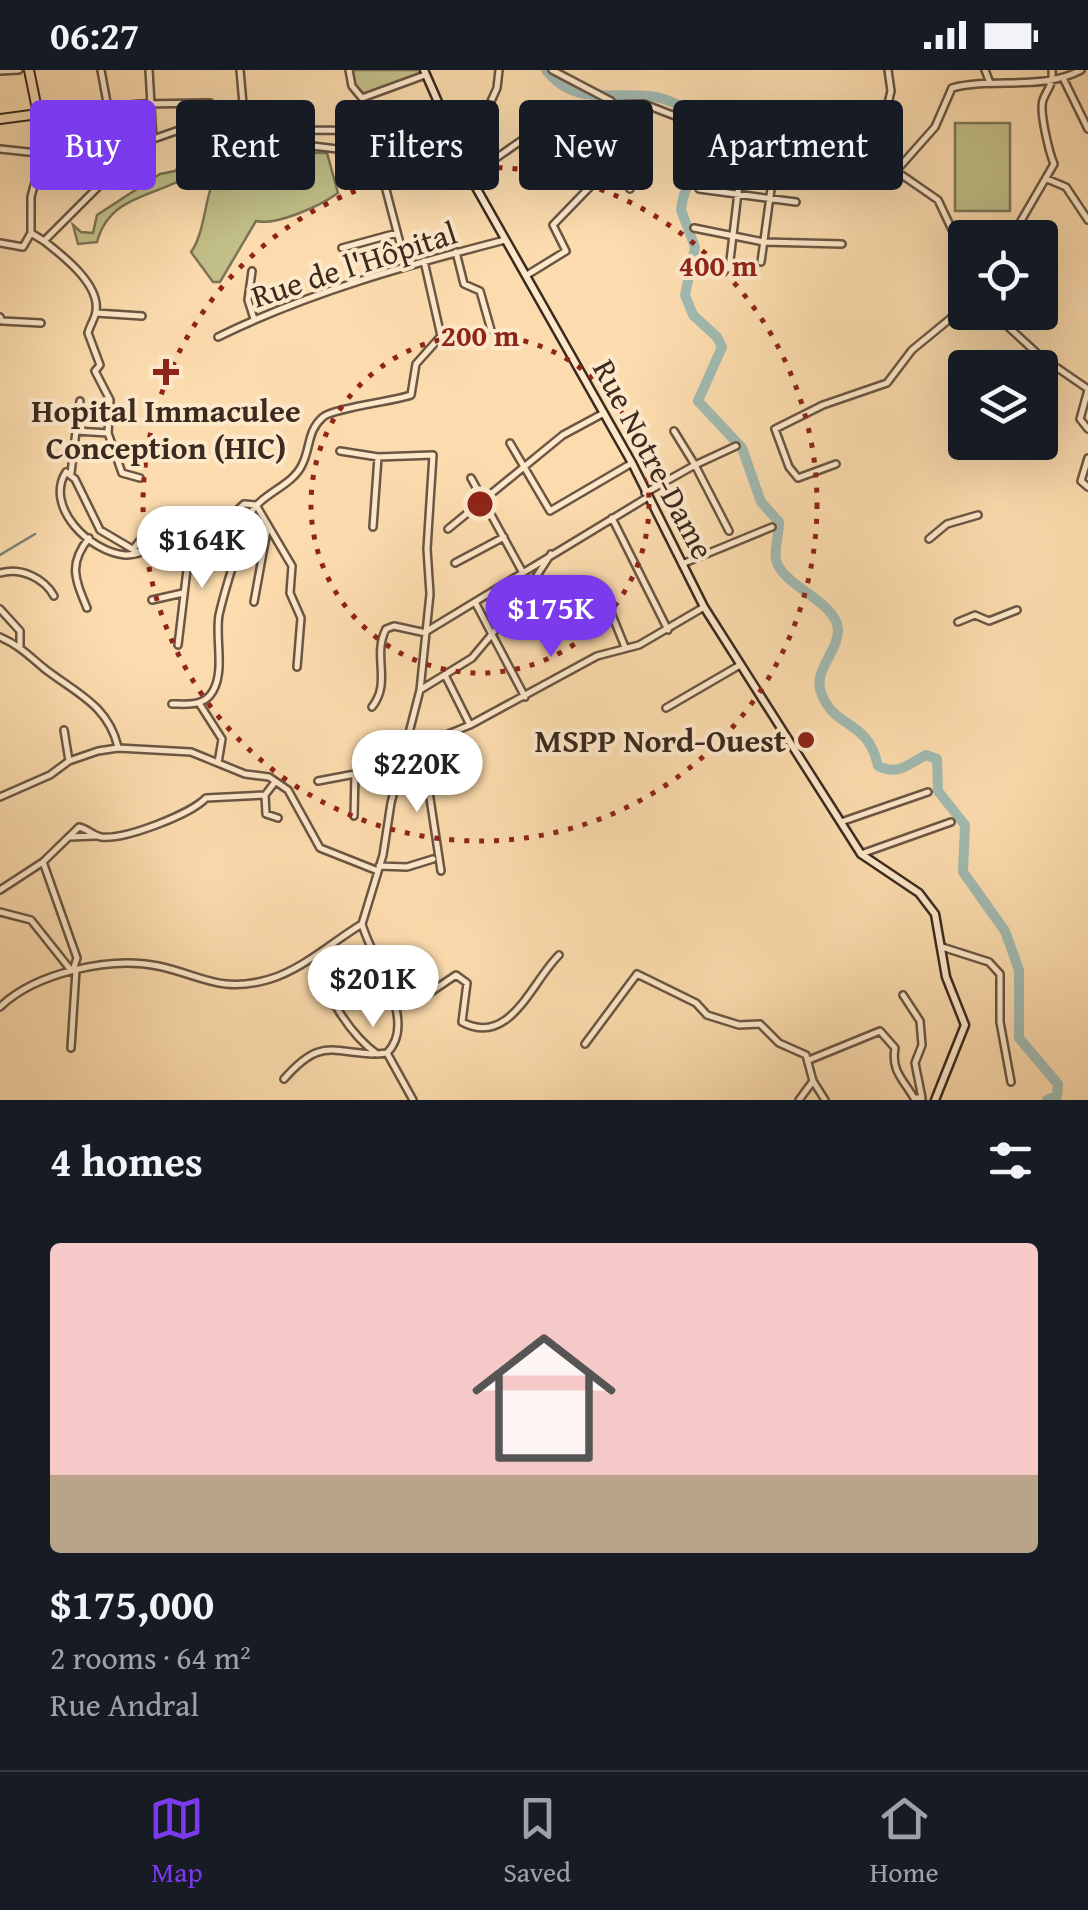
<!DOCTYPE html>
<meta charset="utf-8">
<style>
body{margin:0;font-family:"Gentium Book Plus",serif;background:#242831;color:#f1f3f6;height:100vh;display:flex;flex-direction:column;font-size:38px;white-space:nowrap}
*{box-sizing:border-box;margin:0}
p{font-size:32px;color:#9ea1a6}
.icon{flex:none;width:55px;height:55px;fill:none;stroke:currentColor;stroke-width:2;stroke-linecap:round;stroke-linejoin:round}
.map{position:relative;height:1030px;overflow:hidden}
.panel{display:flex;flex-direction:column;background:#171b24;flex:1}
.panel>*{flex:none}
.hud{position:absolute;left:30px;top:30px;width:1030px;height:90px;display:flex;gap:20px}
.controls{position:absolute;left:948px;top:150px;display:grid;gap:20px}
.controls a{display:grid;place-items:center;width:110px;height:110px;border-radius:10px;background:#171b24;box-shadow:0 10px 40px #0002;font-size:50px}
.price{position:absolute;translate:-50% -85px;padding:0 22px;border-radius:35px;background:#fff;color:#222;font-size:32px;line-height:65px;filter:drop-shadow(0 2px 5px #0008)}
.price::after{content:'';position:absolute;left:50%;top:60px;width:30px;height:22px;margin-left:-15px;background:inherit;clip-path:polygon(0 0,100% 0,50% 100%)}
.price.on{background:#7c3aed;color:#fff}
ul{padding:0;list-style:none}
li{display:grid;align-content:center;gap:20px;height:530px;padding:0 50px}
li span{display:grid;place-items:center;height:310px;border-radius:10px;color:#555}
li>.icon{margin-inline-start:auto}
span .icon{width:180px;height:180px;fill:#fffc;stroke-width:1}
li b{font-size:42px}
h2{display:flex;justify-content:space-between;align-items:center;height:120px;padding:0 50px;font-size:42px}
.chip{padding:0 35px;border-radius:10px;background:#171b24;box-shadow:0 10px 40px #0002;font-size:35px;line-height:90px}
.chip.on{background:#7c3aed;color:#fff}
.status{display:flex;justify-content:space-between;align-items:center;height:70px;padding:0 50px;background:#171b24;direction:ltr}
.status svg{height:28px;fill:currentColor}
.tab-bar{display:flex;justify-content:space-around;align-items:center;height:140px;border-top:2px solid #363941;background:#171b24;font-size:28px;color:#9ea1a6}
.tab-bar a{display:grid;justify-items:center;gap:5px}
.tab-bar .on{color:#7c3aed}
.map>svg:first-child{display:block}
.green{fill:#c2bf88;stroke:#7e7454;stroke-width:2.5}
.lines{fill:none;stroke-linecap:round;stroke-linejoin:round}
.stream{stroke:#788077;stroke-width:2.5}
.river{stroke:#a1bab2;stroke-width:10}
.street-casing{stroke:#6b5643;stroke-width:10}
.secondary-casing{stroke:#3b2a1f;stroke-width:11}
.primary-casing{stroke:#3b2a1f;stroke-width:12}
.street{stroke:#fde8ca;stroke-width:5}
.secondary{stroke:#fde8ca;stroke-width:6}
.primary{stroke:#fcdcae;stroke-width:8}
.ring{fill:none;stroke:#8f2418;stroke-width:5;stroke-dasharray:5 10}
.poi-dot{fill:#8f2418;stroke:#fde8ca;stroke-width:4}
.labels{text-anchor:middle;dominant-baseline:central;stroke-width:8;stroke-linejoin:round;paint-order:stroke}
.street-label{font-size:32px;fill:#3b2a1f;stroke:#fde8ca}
.poi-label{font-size:32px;font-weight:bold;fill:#3b2a1f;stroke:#fde8ca}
.centre{fill:#8f2418;stroke:#fde8ca;stroke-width:5}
.ring-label{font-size:30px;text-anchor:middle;font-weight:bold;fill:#8f2418;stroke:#fde8ca;stroke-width:8;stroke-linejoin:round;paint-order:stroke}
</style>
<div class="status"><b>06:27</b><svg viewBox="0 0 49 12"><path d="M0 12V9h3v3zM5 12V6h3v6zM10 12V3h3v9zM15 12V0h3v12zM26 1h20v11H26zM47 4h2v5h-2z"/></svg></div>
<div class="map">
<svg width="1088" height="1030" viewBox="0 0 1088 1030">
<rect width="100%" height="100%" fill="#fcdcae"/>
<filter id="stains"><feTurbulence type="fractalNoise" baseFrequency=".002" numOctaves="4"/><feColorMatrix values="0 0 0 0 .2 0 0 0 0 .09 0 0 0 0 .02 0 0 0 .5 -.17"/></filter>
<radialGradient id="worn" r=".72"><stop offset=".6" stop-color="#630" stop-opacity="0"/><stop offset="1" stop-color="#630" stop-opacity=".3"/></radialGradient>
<path class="green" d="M351,0H422L423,5L364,26L357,23Z
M955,53H1010V141H955Z
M253,72L263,82L327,83L338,123C320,136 276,156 256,151L220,212H213L191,182C205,163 206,122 213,114C219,107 233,102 241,97L243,83H250Z
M197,77L210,81C188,131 113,111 97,172L78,174L73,155L81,162L93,163L97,145L160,104L175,101Z"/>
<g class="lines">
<path class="stream" d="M0,485L35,464"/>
<path class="river" d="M546,0C575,36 609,22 649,26C669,28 685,38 701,49C712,86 684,106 681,140L695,177L685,225L693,245L717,267L722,277L698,331L742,378L761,432L779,452C779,463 774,480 776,490C783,517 836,531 838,559C839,582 811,601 822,625C836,660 868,649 878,696C899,706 908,694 926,685L937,689L938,721L965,755L963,802L1005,861L1019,900V968L1058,1014L1057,1026L1047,1030"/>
<defs>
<path id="street" d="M101,0L116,82
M149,0L153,70
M240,0L246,68L371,83L379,93L406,196
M349,0L352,16L362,28L425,5
M552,0L611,31
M985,0L990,13
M0,1L19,0
M1064,10L1088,59
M583,35L630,119
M38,44L140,34L210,33L222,45L285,60L455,61L484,47L497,18L499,0
M359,61L361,80
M0,79L84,88L116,82L222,45
M874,92L891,21L888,0
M896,101L935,57L952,18C994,7 1042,21 1081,0
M1047,109L1066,117L1088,150
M385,113L474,114L479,100L571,36L644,34L683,49L699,65L775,90L845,87L896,101L938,130L965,187
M699,119L796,132
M694,158L764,172L842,174
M31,163V127L42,85
M1011,168L1054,94C1049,82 1039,41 1043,30C1048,17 1053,16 1052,0
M44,171C62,185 100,214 96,241C95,249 90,255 88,263L100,295L95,301L110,330L108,363L122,403L140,408
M0,173L23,177L31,163L44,171L101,114L137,102
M342,178L397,163
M456,182L464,214L480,221L491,260
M761,192L775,90
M729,199L743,80
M252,201L248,230L254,249
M527,205L566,181L553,155L613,93
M992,242L1040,286L1088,319
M96,243L142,246
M0,247L2,251L41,253
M218,267C309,222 408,195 505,170
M1088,320L1080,349L1088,359
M76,361L80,331
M510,373L550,441L632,393
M1088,388L1081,411L1088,417
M836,394L798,408L789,397L775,359L823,335L887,313L912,280L951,248L965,225
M71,403L76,361L108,363
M471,408L523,503
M645,423L695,395L674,361
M612,448L668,560
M373,457L378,387
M448,459L563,365L602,344
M729,461L695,395L736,376
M929,469L947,454L978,445
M134,478L145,464
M139,483L100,460L75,409L66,402C44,437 90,482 125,485C142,486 152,473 169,480L187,467L218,458L244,434L256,435L292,496L290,523L301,548L297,597
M455,493L504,467
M682,494L772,457
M0,503C21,497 44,508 54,526
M523,527L551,575
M152,530L183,523
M254,532L268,455
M476,534L525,627
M87,538C75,509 68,494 89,468
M0,539L20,561V576
M958,552L975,545L989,551L1017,540
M541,558L605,528L625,577
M427,561L648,427
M0,567C19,575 29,586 45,599C76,623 108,635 118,677
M178,575L191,466
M445,605L470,655
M420,620L472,588L523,527L551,484
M199,633L222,669L218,693
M172,634C187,634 204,637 213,621C225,600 215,568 219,545C226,514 238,479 248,449C257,424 291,418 302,395C311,377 307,361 323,347C334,338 395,331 411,325L416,294L441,266L424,191
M372,637C392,612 372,586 386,559L394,556L426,563
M666,638L740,595
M64,660L69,691
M407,681L470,655L597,586L639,575L704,537
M413,681L426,702L441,801
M318,711L355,704L372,691L402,689
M265,725L266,744L278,748
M0,727L50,705L69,691L98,681L118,678L191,682L245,704L269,707L288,720L320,778L378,801
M354,746L355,704
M841,752L928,722
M70,767L95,766
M861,784L951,752
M43,792L77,888L73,900
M379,796L407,797L433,789
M0,820L43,792L79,757C88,759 92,765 101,767C125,770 191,744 206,728L265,725L275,712
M0,842L31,850L70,899
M362,854C372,891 419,951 387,983
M942,877L989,892L1000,904V952L1011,1012
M316,887C323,921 349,964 377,984L387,983L413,1030
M393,934L422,928L456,905L467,913L462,952C510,978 532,911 559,885
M0,937C35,903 110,886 158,896C201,905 220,924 270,909C303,899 332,872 362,854L383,785L391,733L420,620L430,524L427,479L433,385L378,387L340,381
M585,974L637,904L696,933L707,945L739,955L760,954L779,973L806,985L813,1011L799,1030
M71,978L76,900
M809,990L880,961L895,978C891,1001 903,1009 914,1028H922L915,993L922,975L920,951L903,925
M284,1009C320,968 330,982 374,984
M813,1011L825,1030"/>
<path id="secondary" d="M424,0L474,114L632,393L704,537L861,784L919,823L935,844L946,907L965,955L935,1030"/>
<path id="primary" d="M0,49L38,44L29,0"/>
</defs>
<use href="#street" class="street-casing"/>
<use href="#secondary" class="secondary-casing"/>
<use href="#primary" class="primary-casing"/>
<use href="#street" class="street"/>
<use href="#secondary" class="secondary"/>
<use href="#primary" class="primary"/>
</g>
<g class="ring">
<circle cx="480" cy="434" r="169"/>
<circle cx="480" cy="434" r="337"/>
</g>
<g class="poi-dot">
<path d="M161 287h10v10h10v10h-10v10h-10v-10h-10v-10h10z"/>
<circle cx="806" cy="670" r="10"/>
</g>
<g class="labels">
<g class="street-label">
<text transform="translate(354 194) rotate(-18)">Rue de l'Hôpital</text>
<text transform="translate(654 389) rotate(62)">Rue Notre-Dame</text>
</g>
<g class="poi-label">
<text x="166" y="340">Hopital Immaculee<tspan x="166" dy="37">Conception (HIC)</tspan></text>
<text x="786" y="670" text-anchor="end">MSPP Nord-Ouest</text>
</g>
</g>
<circle cx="480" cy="434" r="15" class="centre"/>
<g class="ring-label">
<text x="718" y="206">400 m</text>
<text x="480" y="276">200 m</text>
</g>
<rect width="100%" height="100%" filter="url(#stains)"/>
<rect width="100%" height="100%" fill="url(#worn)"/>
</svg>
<div class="controls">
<a><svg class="icon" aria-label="locate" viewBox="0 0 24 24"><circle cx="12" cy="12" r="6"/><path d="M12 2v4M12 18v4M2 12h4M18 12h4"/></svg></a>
<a><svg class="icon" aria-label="layers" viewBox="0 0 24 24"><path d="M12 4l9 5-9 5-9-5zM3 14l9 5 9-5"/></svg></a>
</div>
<b class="price" style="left:202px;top:521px">$164K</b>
<b class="price on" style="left:551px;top:590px">$175K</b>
<b class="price" style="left:417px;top:745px">$220K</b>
<b class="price" style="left:373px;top:960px">$201K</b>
<div class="hud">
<a class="chip on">Buy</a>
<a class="chip">Rent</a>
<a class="chip">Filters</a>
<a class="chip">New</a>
<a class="chip">Apartment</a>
</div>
</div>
<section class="panel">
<h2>4 homes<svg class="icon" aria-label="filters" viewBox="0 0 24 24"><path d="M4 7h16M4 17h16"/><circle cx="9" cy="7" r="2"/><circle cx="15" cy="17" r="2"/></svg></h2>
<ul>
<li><span style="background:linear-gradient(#f6c9c9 75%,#b9a48a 0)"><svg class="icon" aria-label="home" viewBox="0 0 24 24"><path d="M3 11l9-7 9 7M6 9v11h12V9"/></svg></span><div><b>$175,000</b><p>2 rooms · 64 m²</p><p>Rue Andral</p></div></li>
</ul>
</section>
<nav class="tab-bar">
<a class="on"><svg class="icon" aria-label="map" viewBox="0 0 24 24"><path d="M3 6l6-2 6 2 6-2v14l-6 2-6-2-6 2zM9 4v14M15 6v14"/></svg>Map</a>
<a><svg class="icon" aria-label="saved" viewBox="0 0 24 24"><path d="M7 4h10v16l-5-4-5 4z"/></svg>Saved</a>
<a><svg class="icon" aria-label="home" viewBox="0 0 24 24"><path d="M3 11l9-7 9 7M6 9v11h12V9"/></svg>Home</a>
</nav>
